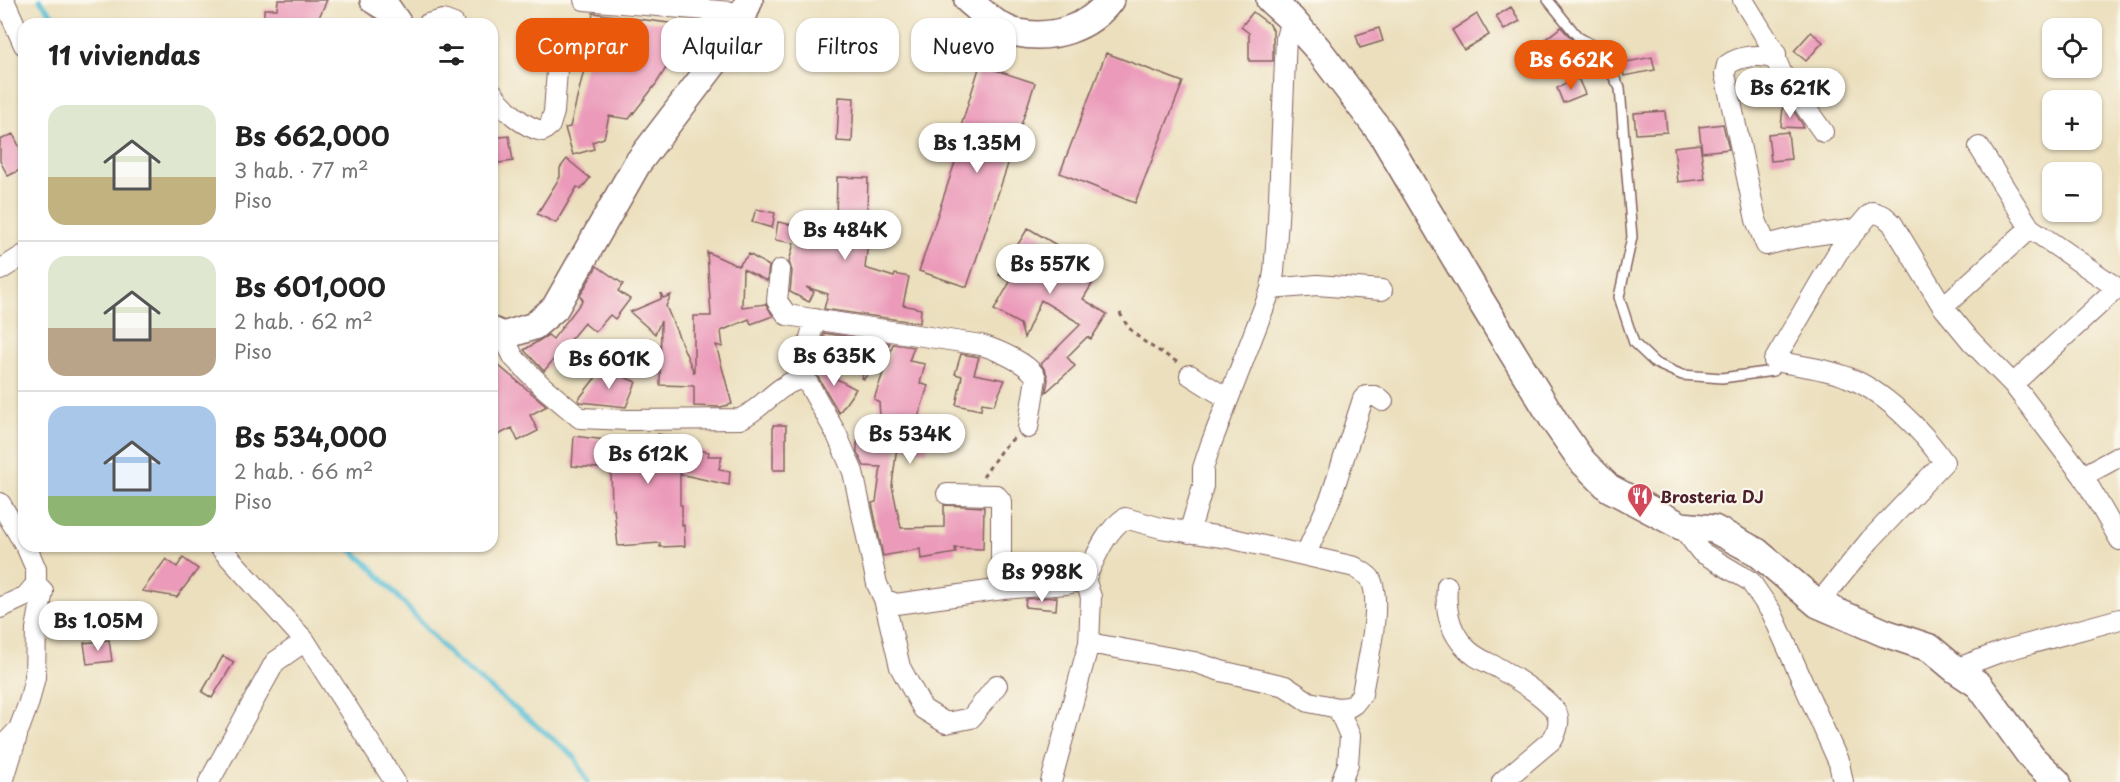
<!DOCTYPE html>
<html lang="es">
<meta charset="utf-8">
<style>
body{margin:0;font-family:"Playpen Sans",sans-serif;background:#f2f2f2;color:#222;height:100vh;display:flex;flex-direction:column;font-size:22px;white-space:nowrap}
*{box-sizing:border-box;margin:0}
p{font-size:20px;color:#767676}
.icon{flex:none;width:33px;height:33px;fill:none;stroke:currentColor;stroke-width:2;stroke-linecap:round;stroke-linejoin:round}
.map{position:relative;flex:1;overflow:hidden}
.details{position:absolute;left:18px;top:18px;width:480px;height:534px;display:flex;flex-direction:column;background:#fff;border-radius:18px;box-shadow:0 2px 4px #0004}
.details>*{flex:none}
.top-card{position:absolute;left:516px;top:18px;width:570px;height:54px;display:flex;gap:12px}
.tools{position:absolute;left:2042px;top:18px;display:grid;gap:12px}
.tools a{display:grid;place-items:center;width:60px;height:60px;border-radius:12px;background:#fff;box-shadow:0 2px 4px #0004;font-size:30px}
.price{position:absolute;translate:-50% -51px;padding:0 14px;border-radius:21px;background:#fff;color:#222;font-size:20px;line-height:39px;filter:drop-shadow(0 2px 3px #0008)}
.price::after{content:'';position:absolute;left:50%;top:36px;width:18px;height:14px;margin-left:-9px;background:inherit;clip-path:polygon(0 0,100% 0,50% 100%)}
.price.on{background:#ea580c;color:#fff}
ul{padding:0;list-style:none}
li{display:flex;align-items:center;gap:18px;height:150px;padding:0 30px}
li+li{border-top:2px solid #e0e0e0}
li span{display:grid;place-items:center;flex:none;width:168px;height:120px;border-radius:18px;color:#555}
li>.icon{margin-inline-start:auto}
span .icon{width:72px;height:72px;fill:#fffc;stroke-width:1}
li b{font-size:26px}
h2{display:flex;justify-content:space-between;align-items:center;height:72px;padding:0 30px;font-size:26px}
.pill{padding:0 21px;border-radius:18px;background:#fff;box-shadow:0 2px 4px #0004;font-size:21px;line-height:54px}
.pill.on{background:#ea580c;color:#fff}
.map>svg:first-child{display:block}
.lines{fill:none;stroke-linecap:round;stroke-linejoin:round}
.stream{stroke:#58bfd5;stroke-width:5}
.building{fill:#eb9ab9}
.lane-casing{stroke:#82625e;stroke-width:12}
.street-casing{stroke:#82625e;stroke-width:22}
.secondary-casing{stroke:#82625e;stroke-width:30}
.path{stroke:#82625e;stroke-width:3;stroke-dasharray:4.5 4.5;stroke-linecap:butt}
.lane{stroke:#fff;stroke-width:9}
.street{stroke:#fff;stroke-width:20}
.secondary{stroke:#fff;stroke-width:27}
.labels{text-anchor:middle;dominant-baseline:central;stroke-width:4.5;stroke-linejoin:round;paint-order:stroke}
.poi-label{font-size:16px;font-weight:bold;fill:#4a1f2b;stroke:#fbf7ec;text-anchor:start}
</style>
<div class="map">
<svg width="2120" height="782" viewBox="0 0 2120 782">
<rect width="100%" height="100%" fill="#fbf7ec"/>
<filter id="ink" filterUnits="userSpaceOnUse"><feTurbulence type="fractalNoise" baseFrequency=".0167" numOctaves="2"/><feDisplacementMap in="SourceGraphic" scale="12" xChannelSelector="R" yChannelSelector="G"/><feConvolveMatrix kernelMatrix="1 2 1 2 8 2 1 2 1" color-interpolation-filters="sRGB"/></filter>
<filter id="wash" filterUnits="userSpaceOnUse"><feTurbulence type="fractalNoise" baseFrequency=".008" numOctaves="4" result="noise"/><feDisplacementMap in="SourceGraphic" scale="24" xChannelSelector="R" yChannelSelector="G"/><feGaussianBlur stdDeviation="1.35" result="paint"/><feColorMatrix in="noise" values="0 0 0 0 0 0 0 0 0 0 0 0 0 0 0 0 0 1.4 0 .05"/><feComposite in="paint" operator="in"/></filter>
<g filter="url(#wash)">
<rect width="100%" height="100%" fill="#ebdfbd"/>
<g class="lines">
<path class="stream" d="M40,0L60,24
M347,546L372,568L454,659L574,756L588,782"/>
</g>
<g id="blocks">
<path class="building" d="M278,0H327L316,24H264V9H277Z
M1511,7L1520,21L1504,30L1496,16Z
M1253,12L1270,25L1273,30V61H1249V33L1241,27Z
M593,13L676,24L672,51L676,52L656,84L629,119L609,116L604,138L592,142L594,149L573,155L565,128L570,127L583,74L595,35L590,34Z
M1477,14L1489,35L1464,50L1452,30Z
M1561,27L1583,51L1585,50L1593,66L1568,79L1559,61L1543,41Z
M1379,28L1383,41L1360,48L1356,35Z
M1811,32L1823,42L1806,61L1794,51Z
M1106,53L1183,82L1135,203L1060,173Z
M1652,57L1655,70L1624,76L1621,63Z
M980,65L1035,83L967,287L919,271L963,138L958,136Z
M1578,78L1585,94L1563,103L1557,88Z
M839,97L854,98L852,142L837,141Z
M1783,107H1791L1803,125V128L1781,127Z
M1665,111L1667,132L1636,134L1634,113Z
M1723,124L1729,149L1702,152L1699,127Z
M1788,132L1791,159L1771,161L1768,134Z
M13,134L24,156V168L8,176L0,161V140Z
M509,136L513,161L492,164V138Z
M1700,144L1705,179L1678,182L1674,147Z
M567,159L590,178L581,189L577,187L556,223L537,214L560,177V168Z
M837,177L868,178L867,212H870L868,225H870L865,268L894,277L895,274L909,277L903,305L921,309L920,323L824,309L828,294L806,287L814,292L809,302L790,292L792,271L789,262L794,243L775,240L778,222L821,231L825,218L836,222Z
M756,209L775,213L772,228L752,222Z
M1028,228L1100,271L1083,299L1107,314L1091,339L1087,337L1067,357L1075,366L1046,392L1048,379L1046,372L1041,364L1081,324L1041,300L1024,338L1020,324L994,310L1010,282L999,275Z
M707,252L738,266L749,254L769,266L767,281L743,269L742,307L766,304L773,316L751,324L749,319L721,331L723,347L716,345L732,404L721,407L694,406V386L660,385L661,321L655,334L630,312L661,299V293L663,298L671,295L666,306L694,373V316H711Z
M597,266L623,284L618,291L630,299L615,319L610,315L595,332L584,323L544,371L524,350L548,335L553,339L583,300L580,296Z
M824,333L890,343L864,379L862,378L871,349L823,337Z
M893,344L914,347L909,361L925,364L920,383L928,386L918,418L933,421L927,452L897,446L892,486L901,528L944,527V505L984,507L983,549L955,548L956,553L921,559L920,549L883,556L872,503L876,502L881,467L864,466L857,452V444L865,423L881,428L879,402L874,399Z
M961,354L979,357L974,374L1005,380L994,405L982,403L981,410L956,405L962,376L955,374Z
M492,360L547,406L530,415L538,431L518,441L512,428L492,438Z
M816,361L833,372L831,376L856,389L839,413L818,377L813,372Z
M603,368L636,382L626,407L580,402L578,400Z
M773,425H786V470H773Z
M658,434L679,438L678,446L709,452L708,456H722L719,469L730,471L729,485L680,474V505H682V525H684L685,546L660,547V543L618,546L614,509H612L611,469L572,466L574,436L622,442L621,445L654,452Z
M183,558L198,569L177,597L142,591L166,559L177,567Z
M1057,597L1056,610L1025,607L1026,599Z
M109,640L112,661L87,664L84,643Z
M223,656L234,662L212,698L202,692Z"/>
</g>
</g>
<g filter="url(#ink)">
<use href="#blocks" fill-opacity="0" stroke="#82625e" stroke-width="1.5"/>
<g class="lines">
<defs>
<path id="lane" d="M1548,0L1578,37L1596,47L1620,88L1632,237L1619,297L1634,343L1655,363L1682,375L1722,378L1773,371L1774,361"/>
<path id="street" d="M4,0L24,45
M584,0L744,13
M1743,0L1776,54V60
M428,24L443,20L454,24
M492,92C503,108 524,128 543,131L550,125L554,112L560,29
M1823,132L1782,74L1776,60C1761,53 1739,56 1727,65L1725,74L1756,220L1766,245L1794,238L1856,229
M1979,147L2030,228L2120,290
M0,270L24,255
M780,270L777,301L787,315L981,345C995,349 1031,364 1036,378L1028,428
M1271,289L1317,285L1382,290
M1943,307L2030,228
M503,336L514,358L543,387L580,418L628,420L740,419C762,409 775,387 799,379L808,383L837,435L853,472L877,584L884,599L896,604L1003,589L1067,584L1085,579C1095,559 1105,531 1125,518L1161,528L1229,538L1355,567C1359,570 1367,574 1370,578C1384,601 1366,667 1362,694L1354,704L1349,707L1338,708L1309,702L1285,686L1221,671L1194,662L1089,643
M1190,375L1217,392L1229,397
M799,379L815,319
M2013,384L2117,288
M2083,476L2120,456
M947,494L996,495L1001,501V562L1003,589
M0,503L24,543
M1681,526L1701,552L1750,581L1772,613L1839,763L1843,782
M1189,533L1203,486V468L1211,444L1271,289L1274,272L1278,220L1286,38L1291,19
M219,546L305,641L395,782
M1306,554L1331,497L1363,399L1366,396H1375L1383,401
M1447,586C1445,609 1449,630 1465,647C1474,658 1488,662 1500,669C1515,678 1547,698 1556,712C1561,720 1557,731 1553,739L1502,782
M884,599L900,667L923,709L946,723L971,718L997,685
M1818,604L1870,540L1944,462C1922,430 1884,391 1847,377C1829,369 1795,365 1774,361L1838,252L1868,216L1873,212L1884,216L1892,223L1943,307L1971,341L2013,384L2083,476L2120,540
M0,608L26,596L36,584
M1955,669L2003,651L2120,619
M1338,708L1350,736L1348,764L1341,782
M0,749L19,729L29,702L35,677L36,629L43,591L36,584V569L26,546
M3,782L17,736
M209,782L275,662L305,641
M1051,782L1089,643L1091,597L1085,579"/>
<path id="secondary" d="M374,0L387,8L398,24
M968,0C982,12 999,29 1018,33C1052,40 1090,28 1110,0
M1270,0L1291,19L1317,48L1382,134L1476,293L1555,422L1582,461L1609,488L1681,526L1714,529L1757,552L1818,604L1885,633L1930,648L1955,669L1979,685L2032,758L2057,782
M492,331L503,336L534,326L555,308L637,164L727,46L744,13L749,0"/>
</defs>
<use href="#lane" class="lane-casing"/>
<use href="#street" class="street-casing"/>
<use href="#secondary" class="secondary-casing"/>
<path class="path" d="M1120,313C1132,339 1154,347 1177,362
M983,477L1002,449L1014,438"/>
<use href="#lane" class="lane"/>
<use href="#street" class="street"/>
<use href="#secondary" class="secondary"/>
</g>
</g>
<defs>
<symbol id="restaurant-pin" viewBox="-11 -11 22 30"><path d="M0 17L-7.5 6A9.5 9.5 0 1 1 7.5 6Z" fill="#d1495b" stroke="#fbf7ec"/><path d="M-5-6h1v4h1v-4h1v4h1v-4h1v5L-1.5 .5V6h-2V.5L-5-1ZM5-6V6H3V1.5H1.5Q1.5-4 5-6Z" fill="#fff"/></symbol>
</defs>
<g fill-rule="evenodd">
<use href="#restaurant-pin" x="1625" y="481" width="30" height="40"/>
</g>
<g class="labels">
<g class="poi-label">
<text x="1660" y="496">Brosteria DJ</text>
</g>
</g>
</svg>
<div class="tools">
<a><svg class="icon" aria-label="locate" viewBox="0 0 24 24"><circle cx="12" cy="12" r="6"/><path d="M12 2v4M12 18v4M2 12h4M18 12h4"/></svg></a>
<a>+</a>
<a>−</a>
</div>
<b class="price on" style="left:1571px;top:91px">Bs 662K</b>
<b class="price" style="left:1790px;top:119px">Bs 621K</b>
<b class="price" style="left:977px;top:174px">Bs 1.35M</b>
<b class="price" style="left:845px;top:261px">Bs 484K</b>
<b class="price" style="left:1050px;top:295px">Bs 557K</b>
<b class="price" style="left:834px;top:387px">Bs 635K</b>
<b class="price" style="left:609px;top:390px">Bs 601K</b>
<b class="price" style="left:910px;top:465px">Bs 534K</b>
<b class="price" style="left:648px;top:485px">Bs 612K</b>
<b class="price" style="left:1042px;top:603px">Bs 998K</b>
<b class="price" style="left:98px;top:652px">Bs 1.05M</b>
<div class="top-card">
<a class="pill on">Comprar</a>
<a class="pill">Alquilar</a>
<a class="pill">Filtros</a>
<a class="pill">Nuevo</a>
</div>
<section class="details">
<h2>11 viviendas<svg class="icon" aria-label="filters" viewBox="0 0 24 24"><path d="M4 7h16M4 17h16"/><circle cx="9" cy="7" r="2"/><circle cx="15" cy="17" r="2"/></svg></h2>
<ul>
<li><span style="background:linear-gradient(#dfe7d0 60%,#c2b280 0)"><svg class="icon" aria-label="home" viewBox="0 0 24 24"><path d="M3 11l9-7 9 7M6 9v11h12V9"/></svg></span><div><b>Bs 662,000</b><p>3 hab. · 77 m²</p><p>Piso</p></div></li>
<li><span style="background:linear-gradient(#dfe7d0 60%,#b9a48a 0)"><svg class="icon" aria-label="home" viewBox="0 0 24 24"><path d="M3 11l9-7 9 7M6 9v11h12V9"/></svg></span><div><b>Bs 601,000</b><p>2 hab. · 62 m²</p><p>Piso</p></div></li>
<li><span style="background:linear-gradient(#a9c7e8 75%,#8fb573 0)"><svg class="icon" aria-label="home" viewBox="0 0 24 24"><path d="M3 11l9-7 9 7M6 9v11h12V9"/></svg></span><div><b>Bs 534,000</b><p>2 hab. · 66 m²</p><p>Piso</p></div></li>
</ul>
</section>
</div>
